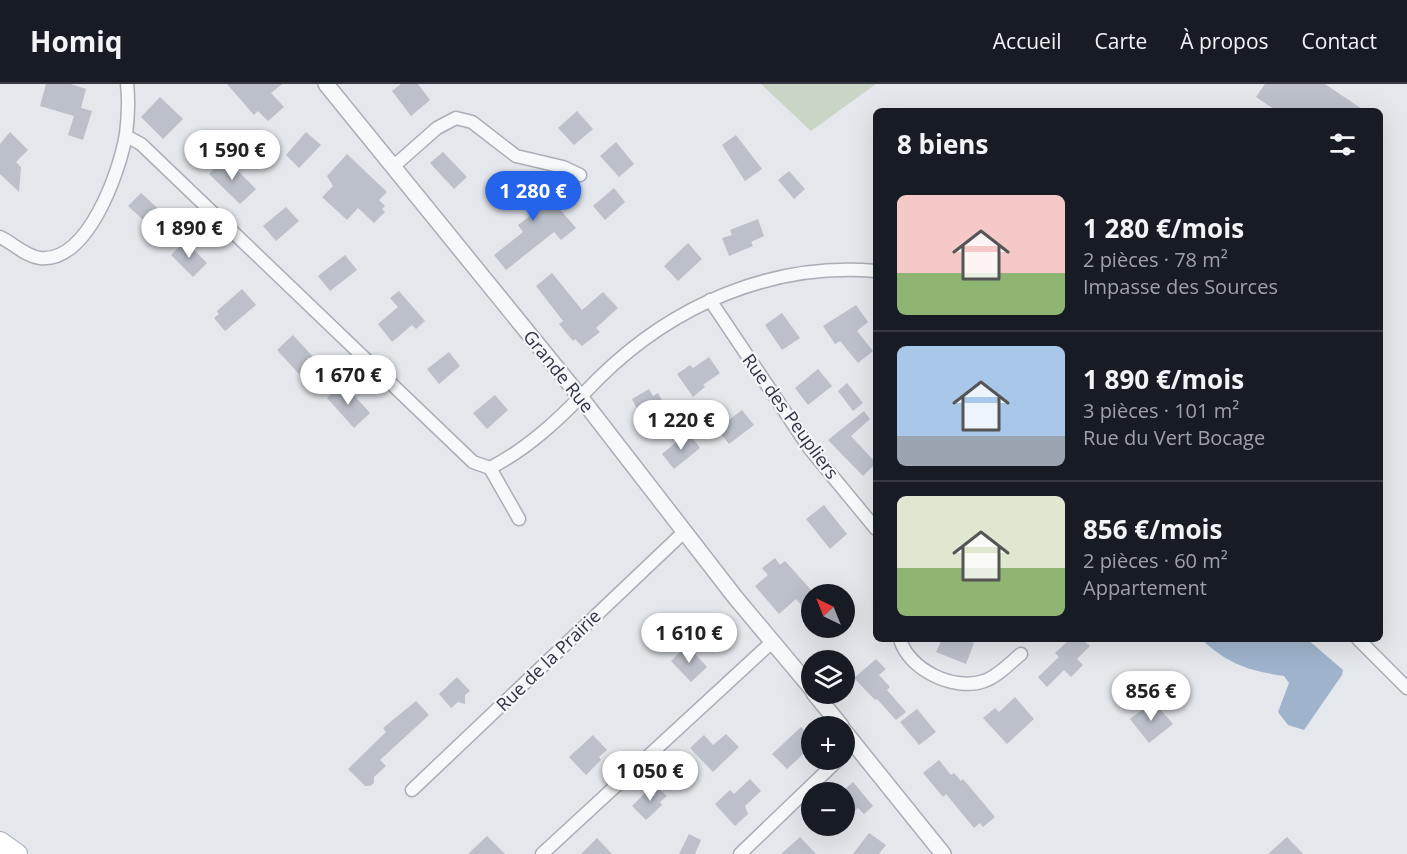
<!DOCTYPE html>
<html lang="fr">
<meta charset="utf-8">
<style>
body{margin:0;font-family:"Open Sans",sans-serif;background:#242831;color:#f1f3f6;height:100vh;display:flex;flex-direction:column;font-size:22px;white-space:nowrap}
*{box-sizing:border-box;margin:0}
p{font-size:20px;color:#9ea1a6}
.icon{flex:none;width:33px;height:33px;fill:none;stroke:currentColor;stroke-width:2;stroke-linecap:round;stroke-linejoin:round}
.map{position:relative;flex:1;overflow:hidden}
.sheet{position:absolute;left:873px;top:24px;width:510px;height:534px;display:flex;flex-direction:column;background:#171b24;border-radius:9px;box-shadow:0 6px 24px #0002}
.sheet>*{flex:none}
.needle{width:39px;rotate:317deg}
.tools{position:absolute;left:801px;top:500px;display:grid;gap:12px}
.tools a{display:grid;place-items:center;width:54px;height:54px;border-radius:50%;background:#171b24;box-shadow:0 6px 24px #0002;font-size:30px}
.price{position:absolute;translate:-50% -51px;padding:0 14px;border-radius:21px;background:#fff;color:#222;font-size:20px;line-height:39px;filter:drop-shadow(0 2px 3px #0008)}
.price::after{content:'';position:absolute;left:50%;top:36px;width:18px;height:14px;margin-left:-9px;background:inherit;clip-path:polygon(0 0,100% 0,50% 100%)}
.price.on{background:#2563eb;color:#fff}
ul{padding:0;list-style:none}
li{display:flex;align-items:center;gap:18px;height:150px;padding:0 24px}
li+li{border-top:2px solid #363941}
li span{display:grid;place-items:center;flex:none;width:168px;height:120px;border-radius:9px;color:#555}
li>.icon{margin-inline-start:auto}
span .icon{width:72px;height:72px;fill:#fffc;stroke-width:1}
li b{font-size:26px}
h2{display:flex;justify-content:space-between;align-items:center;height:72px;padding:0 24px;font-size:26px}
header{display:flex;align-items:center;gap:36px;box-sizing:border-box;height:84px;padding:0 30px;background:#171b24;border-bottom:2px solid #363941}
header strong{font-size:28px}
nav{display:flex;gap:33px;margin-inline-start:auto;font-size:21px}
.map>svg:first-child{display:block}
.green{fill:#c9d6c5}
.water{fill:#9fb4cc}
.building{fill:#bbc0ca}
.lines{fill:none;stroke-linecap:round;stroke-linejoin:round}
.minor-casing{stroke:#a9aeb7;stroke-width:15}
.tertiary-casing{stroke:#a9aeb7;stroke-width:18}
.primary-casing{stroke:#a3abb8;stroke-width:22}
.minor{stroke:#f7f8fa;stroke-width:12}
.tertiary{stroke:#f7f8fa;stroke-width:15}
.primary{stroke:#fff;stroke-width:20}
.labels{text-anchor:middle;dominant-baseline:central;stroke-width:4.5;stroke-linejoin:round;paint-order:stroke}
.street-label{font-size:18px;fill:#2b3445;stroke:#f4f6f9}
</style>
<header>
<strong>Homiq</strong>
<nav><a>Accueil</a><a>Carte</a><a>À propos</a><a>Contact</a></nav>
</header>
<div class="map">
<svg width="1407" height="770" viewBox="0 0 1407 770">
<rect width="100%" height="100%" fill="#e4e7ec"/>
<path class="green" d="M761,0H876L811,47Z"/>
<path class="water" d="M1201,555H1307L1343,586L1342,591L1304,646L1288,641L1278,628L1289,599L1284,592C1249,587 1228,580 1201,555Z"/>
<path class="building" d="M46,0H71L86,5L81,24L92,27L83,56L68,51L74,32L40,22Z
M227,0H282L271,9L284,23L268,37L258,27L254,31Z
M401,0H418L430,16L411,32L392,7Z
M1265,0H1325L1365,27H1277L1256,13Z
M160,13L183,35L163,55L141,33Z
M577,27L593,45L574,61L558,44Z
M10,48L28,66L16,78L21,83L19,108L0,90V60Z
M306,48L321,61L299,84L286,71Z
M736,51L762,85L745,97L722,61Z
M616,58L634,80L619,93L600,72Z
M443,68L467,93L454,105L430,79Z
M347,70L387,108L379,116L385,122L382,125L385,128L374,139L358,124L347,136L322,113L333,102L327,92Z
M225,74L256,105L240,120L209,90Z
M515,87L548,117L551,115L576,144L561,156L554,148L506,186L494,171L523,148L518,141L534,129L503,100Z
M789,87L805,105L794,115L778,96Z
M614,104L625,118L605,136L593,122Z
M141,109L165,131L152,144L128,122Z
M286,123L299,137L276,157L263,142Z
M758,135L764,152L751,158L753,162L729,172L722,154L732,151L730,146Z
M185,157L207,179L193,193L171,171Z
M688,159L702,175L678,197L664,182Z
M345,171L357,186L330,207L318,192Z
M552,189L582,226L603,208L618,224L596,244L600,248L582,262L575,255L573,257L559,240L563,237L536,202Z
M242,205L256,221L225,247L214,234L219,230L217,227Z
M399,207L425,237L416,245L412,241L392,258L378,240L398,223L390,214Z
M856,221L868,238L857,247L873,267L858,279L840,257L835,260L823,242Z
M782,229L800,254L782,266L765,241Z
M293,251L315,275L299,290L277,266Z
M449,268L460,282L439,300L427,285Z
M709,273L720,289L703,301L705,303L693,313L677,290L690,281L693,284Z
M818,285L832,302L808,321L795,304Z
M343,299L370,329L354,344L327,314Z
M847,299L863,319L853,327L838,307Z
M649,305L653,312L658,309L666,324L661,328L665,335L652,342H646L632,315Z
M495,311L508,326L487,345L473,329Z
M742,326L754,341L729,360L717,345Z
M864,327L870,335L851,352L876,379L863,392L828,356Z
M688,348L700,364L674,385L662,370Z
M824,421L847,450L830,465L806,435Z
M775,474L780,481L785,477L812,507V533L796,515L779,530L755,502L768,491L762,484Z
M942,555H965L974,559L966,580L936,568Z
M1070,555H1082L1090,562L1077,575L1083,581L1071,593L1064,586L1047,603L1038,593L1059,573L1055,569Z
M687,561L707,583L691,598L671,577Z
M876,575L886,585L879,591L890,603L887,606L906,628L896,636L877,615L875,616L854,594Z
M457,593L470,607L465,611V620L458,618L451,624L439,610Z
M1015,613L1034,635L1007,660L983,634L995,624L999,628Z
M416,617L429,631L380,676L386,682L374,693V699L370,702H365L348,685L386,648L383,644Z
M1153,617L1173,640L1149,659L1130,635Z
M917,625L936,648L919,661L900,638Z
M801,643L812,654V662L787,685L772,670Z
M726,650L739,663L713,688L690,664L704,651L713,661Z
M593,651L607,666L599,673L601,676L586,691L569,673Z
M939,676L951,691L954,689L961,697L963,695L995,733L983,743L980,739L974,744L946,710L943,713L923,689Z
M750,695L761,707L745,722L748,730L735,742L715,720L730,706L734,710Z
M853,698L873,722L864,730L858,724L844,737V706Z
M654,700L667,712L660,718L662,721L646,736L632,722Z
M869,749L886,761L879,770H853Z
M689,750L701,756L695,770H679Z
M487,752L505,770H468Z
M800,753L816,770H781Z
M1287,753L1303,770H1268Z
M597,754L612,770H581Z"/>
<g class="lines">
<defs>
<path id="minor" d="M126,52L141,60L473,378L490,384C533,362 566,328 599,294C673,221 772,178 876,187
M394,82L437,44L456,34L472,38L516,72L563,83L580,91
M0,153C13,159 25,172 40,174C88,179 120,87 126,50C128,34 129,17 127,0
M710,216L810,365L876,445
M490,384L519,435
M900,555C908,585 954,608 984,597C997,593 1010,579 1021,570
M1358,555L1407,604
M412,706L685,447
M542,770L773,557
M740,770L839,675"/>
<path id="tertiary" d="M326,0L581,314L735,513L812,605
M814,609L841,642
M844,647L943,770"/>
<path id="primary" d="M0,758L17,770"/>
</defs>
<use href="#minor" class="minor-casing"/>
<use href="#tertiary" class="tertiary-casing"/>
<use href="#primary" class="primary-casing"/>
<use href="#minor" class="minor"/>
<use href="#tertiary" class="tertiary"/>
<use href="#primary" class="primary"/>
</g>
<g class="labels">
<g class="street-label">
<text transform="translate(559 287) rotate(51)">Grande Rue</text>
<text transform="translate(791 332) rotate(54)">Rue des Peupliers</text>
<text transform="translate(548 576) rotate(-44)">Rue de la Prairie</text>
</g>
</g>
</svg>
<div class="tools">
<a><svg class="needle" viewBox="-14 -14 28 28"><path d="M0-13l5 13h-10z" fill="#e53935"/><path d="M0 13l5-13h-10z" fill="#9ea1a6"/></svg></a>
<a><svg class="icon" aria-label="layers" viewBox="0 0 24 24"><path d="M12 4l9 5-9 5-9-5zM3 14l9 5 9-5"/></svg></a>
<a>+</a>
<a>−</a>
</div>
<b class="price" style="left:232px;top:97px">1 590 €</b>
<b class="price on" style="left:533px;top:138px">1 280 €</b>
<b class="price" style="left:189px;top:175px">1 890 €</b>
<b class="price" style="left:348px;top:322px">1 670 €</b>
<b class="price" style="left:681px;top:367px">1 220 €</b>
<b class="price" style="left:689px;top:580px">1 610 €</b>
<b class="price" style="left:1151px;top:638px">856 €</b>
<b class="price" style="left:650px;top:718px">1 050 €</b>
<section class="sheet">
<h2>8 biens<svg class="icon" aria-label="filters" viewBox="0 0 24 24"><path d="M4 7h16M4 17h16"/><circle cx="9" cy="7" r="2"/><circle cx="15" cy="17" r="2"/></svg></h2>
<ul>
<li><span style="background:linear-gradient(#f6c9c9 65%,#8fb573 0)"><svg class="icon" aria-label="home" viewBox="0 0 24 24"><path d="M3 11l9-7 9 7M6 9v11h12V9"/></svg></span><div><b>1 280 €/mois</b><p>2 pièces · 78 m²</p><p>Impasse des Sources</p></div></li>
<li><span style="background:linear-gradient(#a9c7e8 75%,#9aa5b1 0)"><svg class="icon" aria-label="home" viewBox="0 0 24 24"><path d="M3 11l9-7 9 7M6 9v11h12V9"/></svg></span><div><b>1 890 €/mois</b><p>3 pièces · 101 m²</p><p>Rue du Vert Bocage</p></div></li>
<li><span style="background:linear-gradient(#dfe7d0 60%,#8fb573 0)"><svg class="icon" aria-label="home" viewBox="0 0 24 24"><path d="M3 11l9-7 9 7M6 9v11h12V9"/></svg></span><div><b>856 €/mois</b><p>2 pièces · 60 m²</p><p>Appartement</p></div></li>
</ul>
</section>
</div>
